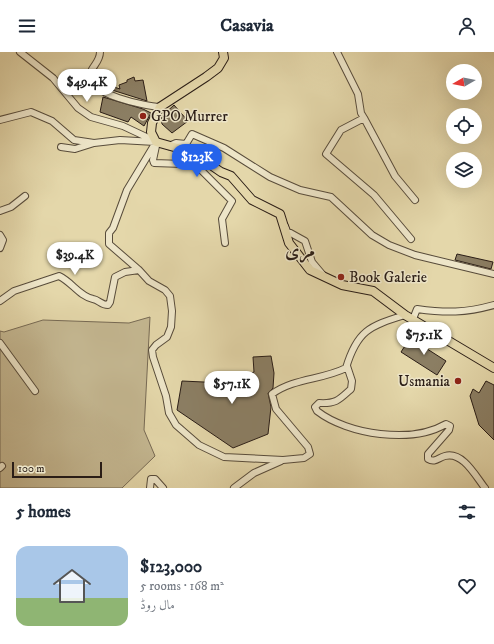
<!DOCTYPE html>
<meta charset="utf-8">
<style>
body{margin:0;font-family:"IM FELL DW Pica",Amiri,serif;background:#f6f6f7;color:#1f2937;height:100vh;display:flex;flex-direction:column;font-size:15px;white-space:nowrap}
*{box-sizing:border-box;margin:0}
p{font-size:13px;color:#747a83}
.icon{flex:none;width:22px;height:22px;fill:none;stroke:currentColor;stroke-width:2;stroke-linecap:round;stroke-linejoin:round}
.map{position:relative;height:436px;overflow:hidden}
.details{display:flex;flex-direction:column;background:#fff;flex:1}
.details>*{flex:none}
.needle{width:26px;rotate:261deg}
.tools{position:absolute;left:446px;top:12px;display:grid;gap:8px}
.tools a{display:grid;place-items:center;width:36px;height:36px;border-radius:50%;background:#fff;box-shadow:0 4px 16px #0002;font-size:20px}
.scale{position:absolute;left:12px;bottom:10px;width:90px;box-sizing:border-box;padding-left:4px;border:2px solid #2a1d16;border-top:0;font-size:11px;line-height:14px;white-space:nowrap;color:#2a1d16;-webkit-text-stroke:3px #ede5c8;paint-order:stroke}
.price{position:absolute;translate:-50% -34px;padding:0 9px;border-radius:14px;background:#fff;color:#222;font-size:13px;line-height:26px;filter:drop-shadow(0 1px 2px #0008)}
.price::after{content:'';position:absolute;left:50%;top:24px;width:12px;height:9px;margin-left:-6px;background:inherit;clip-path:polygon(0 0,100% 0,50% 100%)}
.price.on{background:#2563eb;color:#fff}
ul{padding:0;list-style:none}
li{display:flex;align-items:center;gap:12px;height:100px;padding:0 16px}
li span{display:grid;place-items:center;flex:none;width:112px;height:80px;border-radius:12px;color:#555}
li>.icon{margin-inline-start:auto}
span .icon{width:48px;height:48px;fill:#fffc;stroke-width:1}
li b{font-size:17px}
h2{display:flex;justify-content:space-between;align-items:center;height:48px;padding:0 16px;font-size:17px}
header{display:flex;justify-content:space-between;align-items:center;height:52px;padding:0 16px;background:#fff;font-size:18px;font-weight:700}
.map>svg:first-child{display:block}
.green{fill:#c4b791;stroke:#776a54}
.building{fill:#8b7e63;stroke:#2a1d16}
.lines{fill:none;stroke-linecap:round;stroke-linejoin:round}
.minor-casing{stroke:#584c3b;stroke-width:8}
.major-casing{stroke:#2a1d16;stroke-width:10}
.minor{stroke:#ede5c8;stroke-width:6}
.major{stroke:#e4d7aa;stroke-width:8}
.poi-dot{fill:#8f2418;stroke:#ede5c8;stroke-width:1.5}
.labels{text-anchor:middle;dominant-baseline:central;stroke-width:3;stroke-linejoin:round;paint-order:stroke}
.poi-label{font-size:15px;fill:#2a1d16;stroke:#ede5c8;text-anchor:start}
.district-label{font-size:19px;font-weight:bold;fill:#2a1d16;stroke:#ede5c8}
</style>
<header><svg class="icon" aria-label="menu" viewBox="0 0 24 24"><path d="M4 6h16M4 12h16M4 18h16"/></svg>Casavia<svg class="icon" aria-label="person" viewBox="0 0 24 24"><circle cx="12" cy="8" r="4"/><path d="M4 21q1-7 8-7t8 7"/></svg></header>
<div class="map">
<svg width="494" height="436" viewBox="0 0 494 436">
<rect width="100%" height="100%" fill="#e4d7aa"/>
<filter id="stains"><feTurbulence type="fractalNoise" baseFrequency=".005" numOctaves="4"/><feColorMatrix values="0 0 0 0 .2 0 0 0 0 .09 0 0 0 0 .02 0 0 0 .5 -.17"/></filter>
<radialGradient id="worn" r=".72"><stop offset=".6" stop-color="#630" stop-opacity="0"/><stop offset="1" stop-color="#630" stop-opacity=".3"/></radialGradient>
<path class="green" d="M150,265L144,378L155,404L122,436H0V279L4,280L43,268L129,271Z"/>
<path class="building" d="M134,25L135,29L143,28L147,49L112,38L114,35L120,37L119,33L127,30V28Z
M103,45L143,57L151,61L144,74L131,65L128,70L100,60Z
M174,53L188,69L172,81L162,72L161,65Z
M457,202L493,210L491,217L455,208Z
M410,286L446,309L437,323L401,300Z
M271,304L274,321L273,336L268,341L271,355L268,382L233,396L177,358L182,329L225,331L254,320L253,305Z
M486,329L494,333V388L479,373L470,344L473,337L479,341Z"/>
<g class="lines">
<defs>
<path id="minor" d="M20,0L53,26L78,56L91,65L123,74L155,89
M100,0C100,10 92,14 90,22C87,43 146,54 160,55
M337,0L358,42L361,61L364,66L341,78L326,102L374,143L411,187
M364,66L395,124L415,148
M0,68L31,60L52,69L74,88L94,91L120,88L155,90
M156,90L127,138L113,176L109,181V192L139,218L149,229L165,238L170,244L172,259L171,275L167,285L156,293L152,298L153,305L166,344L169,361L176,373L199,393L224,405L283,408L304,406L310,402L308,395L276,357L272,342C294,326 322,328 346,316C357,279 369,274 405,263
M156,94L153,108L154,111L183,112L198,115L232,149L222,167L225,191
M169,94L176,91L186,92L192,82L224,96L270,125L300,138L331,145L372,183L389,193L415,203L494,222
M61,95L75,97L94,91
M0,159L11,155L25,144
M285,174L287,179L305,189L312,210L323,223
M0,183L3,188L0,196
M0,249L14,239L59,224C72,230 79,244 93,247C99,248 101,253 108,253L110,250L115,225L125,220L139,218
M413,267L417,257C446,261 465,261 494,253
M0,291L35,339
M347,314L352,329L351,337C339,348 336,352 319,351L315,355L317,359C348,383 412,392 446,372L450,374L449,378L428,402V407C435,411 438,406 445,404C463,399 476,425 485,436
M0,416L2,414
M150,436L151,427H155L163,436
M234,436L254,421L281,409"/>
<path id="major" d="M223,0L224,6L218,16L206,25L160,55L152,71L151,80L156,90L192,100L221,120L231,124L252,148L280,162L289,191L310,218L342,233L373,239L405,263L494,316"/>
</defs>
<use href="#minor" class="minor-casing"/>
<use href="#major" class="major-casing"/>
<use href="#minor" class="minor"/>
<use href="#major" class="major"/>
</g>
<g class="poi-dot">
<circle cx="143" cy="64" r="4"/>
<circle cx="341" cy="225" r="4"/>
<circle cx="458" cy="329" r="4"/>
</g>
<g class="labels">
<g class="poi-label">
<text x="151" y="64">GPO Murrer</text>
<text x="349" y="225">Book Galerie</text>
<text x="450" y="329" text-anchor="end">Usmania</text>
</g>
<g class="district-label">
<text x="300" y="198">مری</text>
</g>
</g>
<rect width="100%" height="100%" filter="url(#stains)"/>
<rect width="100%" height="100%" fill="url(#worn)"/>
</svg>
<div class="tools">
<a><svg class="needle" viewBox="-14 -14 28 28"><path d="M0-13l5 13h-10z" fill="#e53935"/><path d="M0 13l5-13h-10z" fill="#747a83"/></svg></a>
<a><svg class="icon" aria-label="locate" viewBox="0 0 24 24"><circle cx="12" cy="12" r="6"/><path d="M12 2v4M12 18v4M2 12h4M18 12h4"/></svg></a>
<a><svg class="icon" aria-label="layers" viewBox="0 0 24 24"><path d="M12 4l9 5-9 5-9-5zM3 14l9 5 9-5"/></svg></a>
</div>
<div class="scale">100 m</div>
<b class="price" style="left:87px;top:51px">$49.4K</b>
<b class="price on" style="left:197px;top:126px">$123K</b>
<b class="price" style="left:75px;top:224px">$39.4K</b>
<b class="price" style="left:424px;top:304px">$75.1K</b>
<b class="price" style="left:232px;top:353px">$57.1K</b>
</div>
<section class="details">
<h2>5 homes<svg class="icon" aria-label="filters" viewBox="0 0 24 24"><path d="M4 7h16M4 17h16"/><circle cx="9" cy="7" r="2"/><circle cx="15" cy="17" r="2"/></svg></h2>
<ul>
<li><span style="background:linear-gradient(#a9c7e8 65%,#8fb573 0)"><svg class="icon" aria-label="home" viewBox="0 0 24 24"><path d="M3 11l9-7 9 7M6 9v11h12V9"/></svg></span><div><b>$123,000</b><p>5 rooms · 168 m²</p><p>مال روڈ</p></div><svg class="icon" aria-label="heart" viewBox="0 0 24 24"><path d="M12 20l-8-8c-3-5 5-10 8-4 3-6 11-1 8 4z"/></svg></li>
</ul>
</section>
